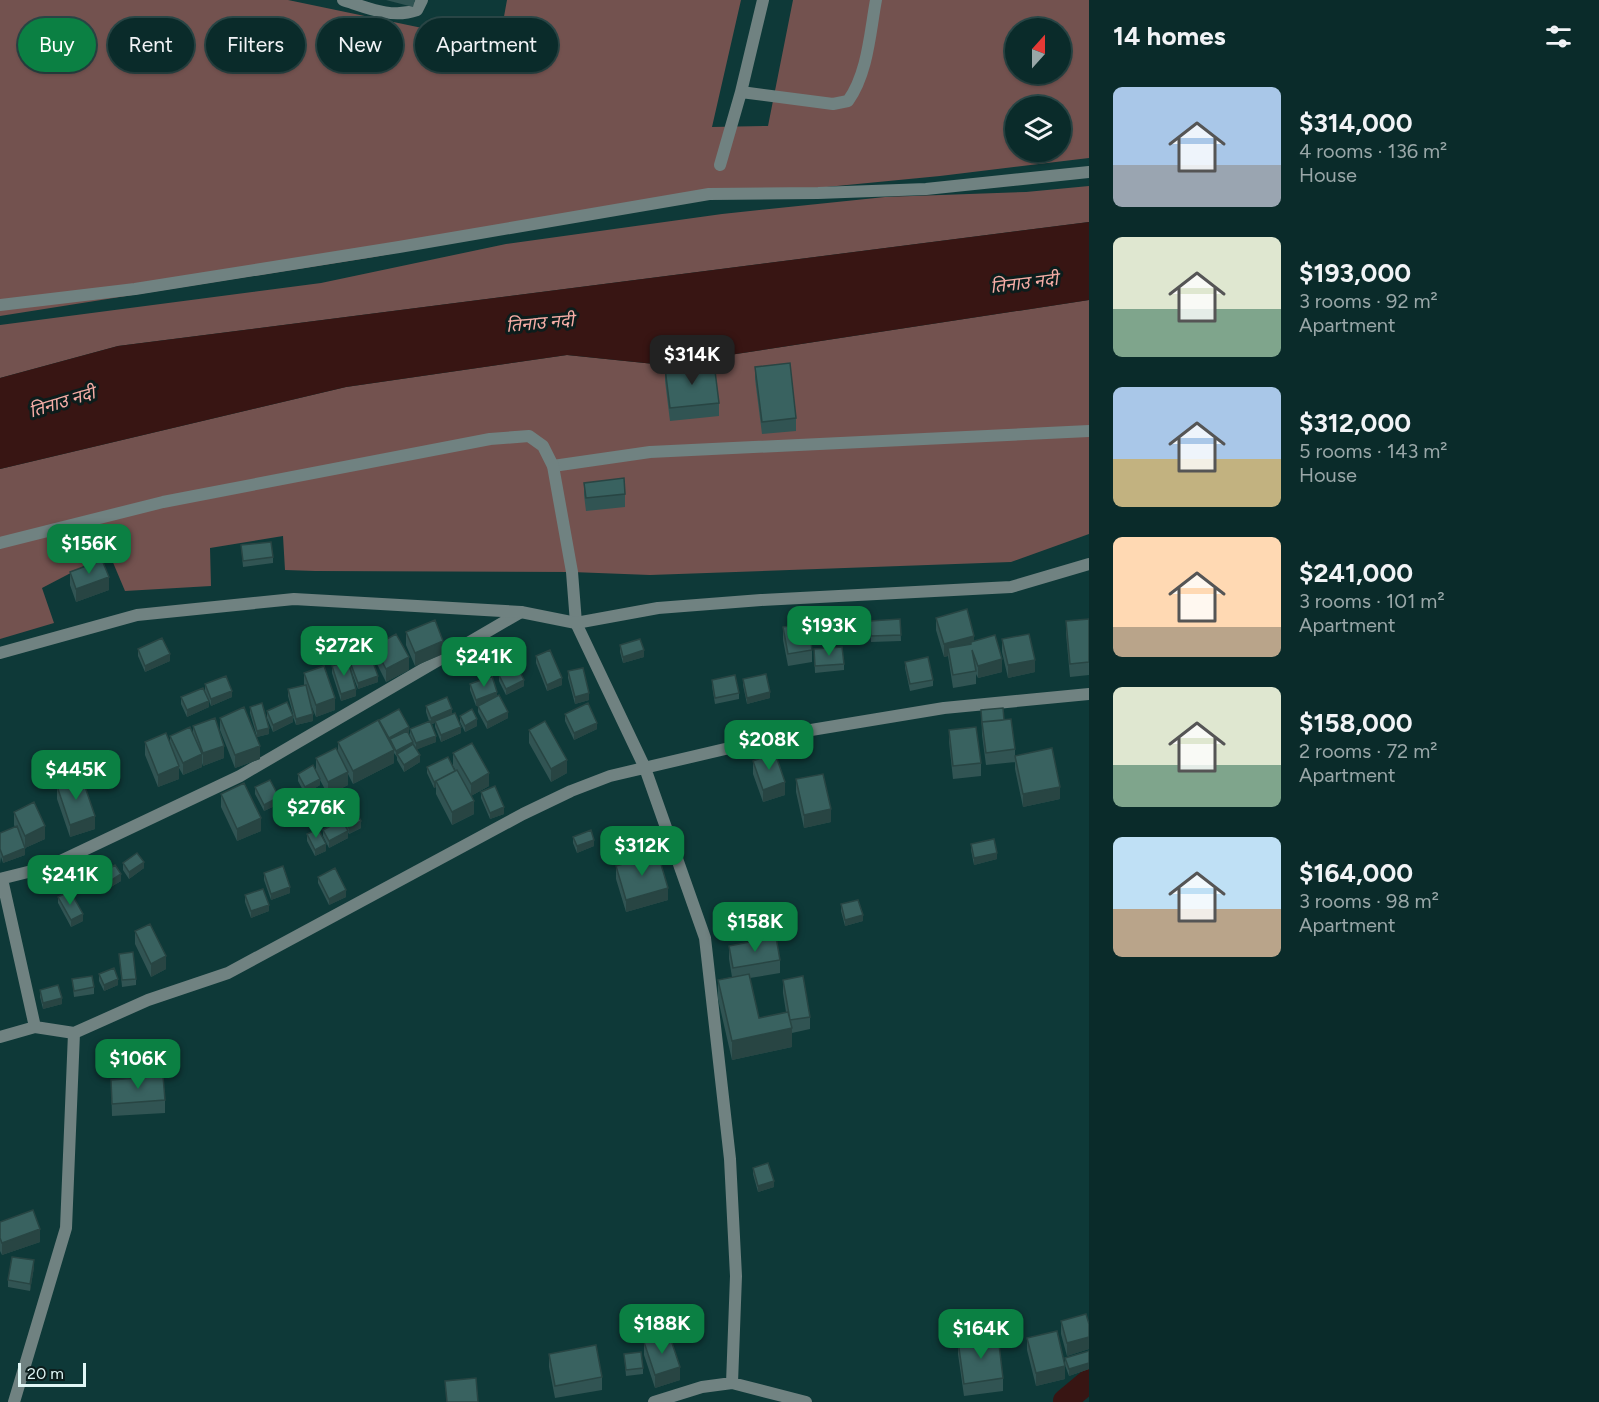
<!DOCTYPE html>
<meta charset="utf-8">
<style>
body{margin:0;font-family:Figtree,"Noto Sans Devanagari",sans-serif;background:#183736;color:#f1f3f6;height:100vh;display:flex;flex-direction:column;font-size:22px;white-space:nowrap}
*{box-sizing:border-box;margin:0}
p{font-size:20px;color:#99a7a8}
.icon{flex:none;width:33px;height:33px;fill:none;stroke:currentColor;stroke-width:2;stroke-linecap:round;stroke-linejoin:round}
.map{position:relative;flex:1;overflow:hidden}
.panel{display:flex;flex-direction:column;background:#0a2b2a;width:510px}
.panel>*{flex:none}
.top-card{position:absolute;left:18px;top:18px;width:570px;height:54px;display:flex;gap:12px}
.needle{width:39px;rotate:21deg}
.buttons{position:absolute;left:1005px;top:18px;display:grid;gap:12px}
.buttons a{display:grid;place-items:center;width:66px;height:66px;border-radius:50%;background:#0a2b2a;box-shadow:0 2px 4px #0004,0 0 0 2px #2a4747;font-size:30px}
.scale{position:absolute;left:18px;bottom:15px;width:68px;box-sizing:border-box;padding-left:6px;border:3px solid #e0f6f5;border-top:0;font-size:16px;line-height:21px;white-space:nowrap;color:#e0f6f5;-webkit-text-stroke:4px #0c1d1c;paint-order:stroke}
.price{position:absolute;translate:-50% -51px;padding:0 14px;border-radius:12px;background:#0b8043;color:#fff;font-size:20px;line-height:39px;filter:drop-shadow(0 2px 3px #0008)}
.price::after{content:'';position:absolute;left:50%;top:36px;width:18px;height:14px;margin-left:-9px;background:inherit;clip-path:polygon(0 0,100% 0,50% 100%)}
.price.on{background:#222;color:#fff}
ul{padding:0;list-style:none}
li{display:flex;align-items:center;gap:18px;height:150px;padding:0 24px}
li span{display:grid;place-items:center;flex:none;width:168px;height:120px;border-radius:9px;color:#555}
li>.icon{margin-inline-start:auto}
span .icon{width:72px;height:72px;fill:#fffc;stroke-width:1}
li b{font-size:26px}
h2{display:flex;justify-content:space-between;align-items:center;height:72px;padding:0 24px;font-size:26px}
.pill{padding:0 21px;border-radius:27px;background:#0a2b2a;box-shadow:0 2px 4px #0004,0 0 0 2px #2a4747;font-size:21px;line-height:54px}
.pill.on{background:#0b8043;color:#fff}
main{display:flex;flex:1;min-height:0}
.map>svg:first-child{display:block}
.green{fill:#73524f;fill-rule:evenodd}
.water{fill:#381513}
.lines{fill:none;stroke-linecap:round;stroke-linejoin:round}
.canal{stroke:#381513;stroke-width:24}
.service{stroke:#708281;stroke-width:12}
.minor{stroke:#708281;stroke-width:12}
.tertiary{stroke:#708281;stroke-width:12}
.wall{fill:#315453}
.shaded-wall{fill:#284543}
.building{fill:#396260;stroke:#284543;stroke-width:1.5}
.labels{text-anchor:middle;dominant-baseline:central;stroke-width:6;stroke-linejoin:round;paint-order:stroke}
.water-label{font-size:18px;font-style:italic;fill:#f6ada6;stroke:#0c1d1c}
</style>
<main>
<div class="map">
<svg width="1089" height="1402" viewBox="0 0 1089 1402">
<rect width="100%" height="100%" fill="#0e3938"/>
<path class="green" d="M0,0H288L499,44L507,0H741L712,127L768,126L793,0H1089V158L940,176L670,202L374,257L0,316ZM1016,28H1060V74H1016ZM1016,106H1060V152H1016Z
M1089,186V222L118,346L0,378V325L321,283L506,244L722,214L885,197L1026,192Z
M1089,300V534L1011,562L650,575L572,572L315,571L285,570L283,536L210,548L211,586L125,591L109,553L42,588L54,623L0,639V469L346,387L567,355L664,365Z"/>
<path class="water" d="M1089,222V300L664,365L567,355L346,387L0,469V378L118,346Z"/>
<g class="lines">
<path class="canal" d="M1065,1401L1089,1381"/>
<path class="service" d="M553,466L650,452L1089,431"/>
<path class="minor" d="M343,0C368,8 392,19 417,10L422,0
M741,92L763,0
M720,165L741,92L833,104L848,101C868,73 870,32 876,0
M0,305L135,289L399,247L709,194L818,193L926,189L1089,172
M0,543L163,502L490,439L529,436L543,446L553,466L572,572L576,623L645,768L705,938L730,1159L736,1276L732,1383
M0,879L48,867L240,776L521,612
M2,879L35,1027
M0,1037L35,1027L74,1033L148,1000L228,973L523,814L571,791L610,776L793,733L944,708L1089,694
M14,1402L66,1228L74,1033
M654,1402L702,1387L732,1383L806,1402"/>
<path class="tertiary" d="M0,653L137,615L294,599L521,612L576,623L658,608L761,600L1011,587L1089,564"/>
</g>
<path class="wall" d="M386,0H415L413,7Z
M755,367L796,418V431L762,434L755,379Z
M665,368L719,403V416L670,421L665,381Z
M584,483L625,494V507L586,511L584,495Z
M241,545L273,557V563L243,567Z
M70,572L109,590L76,602L70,585Z
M936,618L974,641L1002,672L978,678L976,674V684L953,688L948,656L944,657L936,630Z
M900,619L901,641L871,642L870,621Z
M1089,619V675L1070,677L1066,634V621Z
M783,627L812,650V662L788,666L783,640Z
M406,632L443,654L415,666L406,645Z
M1002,639L1035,672L1008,678L1002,652Z
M620,645L644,657L623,663L620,652Z
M374,646L409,670L386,682L374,658Z
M138,649L170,661L145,672L138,656Z
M814,649L844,664V670L815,673Z
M536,656L562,685L547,691L536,663Z
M350,662L378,682L358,689L350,668Z
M905,662L933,680V686L910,691L905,668Z
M332,666L356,696L341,701L332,673Z
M568,671L589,700L575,704L568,678Z
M304,673L335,710L316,717L309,700L313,721L296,725L293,717V722L273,732L267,718V711L293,714L288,696V689L304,685Z
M499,675L524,686L506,695L499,681Z
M743,679L770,698L747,704L743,685Z
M712,680L739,693V699L715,704L712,686Z
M205,684L232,697L211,706L209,701V707L187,717L181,704V697L205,691Z
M470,684L497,696L508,718L487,729L478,712V706L480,705L476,706L470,690Z
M426,706L452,714L461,733L441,742L435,727V723L432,724L436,742L417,749L420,762L404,772L397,760V757L394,753V763L353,784L348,774V785L328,795L320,780V785L305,794L298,781V774L316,770V758L338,751V742L378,720L409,733L411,739L410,735V729L429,721L426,712Z
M250,707L269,734L257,737L250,713Z
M981,710L1004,720L1015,749V762L986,765L982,735Z
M565,714L597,729L574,740L565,721Z
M460,716L477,726L465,732L460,722Z
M220,718L260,759L235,768L220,730Z
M193,726L224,758L203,766L202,763V767L183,775L179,768V779L158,787L145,755V742L170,744V736L193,735Z
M529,730L567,773L551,782L529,743Z
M949,730L981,763V776L953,779L949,742Z
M453,753L489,786L471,796L474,814L452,825L436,794V787L434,788L427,773V767L455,771H456L453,766Z
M1015,756L1060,799L1023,807L1015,769Z
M753,761L785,795L763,802L753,774Z
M796,779L831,822L804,828L796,792Z
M57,786L95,829L70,837L57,799Z
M255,787L279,804L264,811L255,794Z
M481,792L504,814L490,819L481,798Z
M221,794L261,831L237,841L221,807Z
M14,812L45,839L25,848L24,846L25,855L3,863L1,857L0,864V833L15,827L14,825Z
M342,816L361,828L349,834L348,832V838L329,848L323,836V830L342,821Z
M307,834L326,851L315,856L307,841Z
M573,837L594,846L577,853L573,843Z
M971,844L997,859L974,865L971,850Z
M123,863L144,868L129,879L123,870Z
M616,866L668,900L626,912L616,879Z
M264,873L290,893L271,900L264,880Z
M98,876L121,881L104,891L98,882Z
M318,877L346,897L329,905L318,883Z
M245,895L269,911L251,918L245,902Z
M58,897L83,921L71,927L58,903Z
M841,904L863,921L845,926L841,911Z
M135,931L166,969L151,977L135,944Z
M729,946L780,960V973L750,978L759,1018L786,1012L783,993V980L810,1017V1029L792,1033V1047L732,1060L718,999V980L732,977L729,959Z
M119,954L136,979V985L122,987Z
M99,974L118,985L104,991L99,981Z
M72,979L94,987V994L74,997Z
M40,990L62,1004L43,1009L40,997Z
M111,1080L165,1100V1113L112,1116Z
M753,1168L774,1187L758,1192L753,1174Z
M0,1222L40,1242L2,1255L0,1251Z
M34,1267L30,1291L8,1287V1280Z
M1061,1321L1089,1324V1349L1067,1356L1061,1334Z
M1027,1338L1065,1379L1036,1386L1027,1350Z
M958,1341L1003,1378V1391L964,1396L958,1354Z
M644,1342L680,1380L655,1388L644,1355Z
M1089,1351V1369L1069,1376L1065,1365V1358Z
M549,1354L602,1377V1390L555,1398L549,1367Z
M624,1354L643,1368V1374L626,1376Z"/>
<path class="shaded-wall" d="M109,577V590L76,602V589Z
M974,636V648H948V656L944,657V644Z
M443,641V654L415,666V653Z
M644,650V657L623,663V657Z
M170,654V661L145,672V666Z
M409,657V670L386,682V669Z
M1002,659V672L978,678V666Z
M1035,660V672L1008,678V665Z
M378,676V682L358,689V683Z
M562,678V685L547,691V685Z
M524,680V686L506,695V689Z
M356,689V696L341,701V694Z
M232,691V697L211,706V699Z
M497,692V699L476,706V700Z
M770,692V698L747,704V698Z
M589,693V700L575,704V697Z
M335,698V710L316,717V705Z
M209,701V707L187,717V710Z
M452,709V716L435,721V723L431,724V718Z
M508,712V718L487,729V722Z
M313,714V721L296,725V719Z
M293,716V722L273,732V725Z
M477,719V726L465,732V726Z
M597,723V729L574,740V733Z
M409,727V733L392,743L390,739V744H389V738Z
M461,727V733L441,742V735Z
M269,728V734L257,737V731Z
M436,736V742L416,750V743Z
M413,742V748L397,754L396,757V751Z
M224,746V758L203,766V753Z
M260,746V759L235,768V755Z
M394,750V763L353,784V771Z
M202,754V767L183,775V763Z
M420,755V762L404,772V765Z
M567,760V773L551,782V769Z
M179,766V779L158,787V775Z
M348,772V785L328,795V782Z
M489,773V786L471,796V784Z
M320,779V785L305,794V787Z
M436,781V787L434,788V782Z
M785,782V795L763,802V790Z
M1060,787V799L1023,807V794Z
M279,797V804L264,811V805Z
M474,801V814L452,825V812Z
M504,807V814L490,819V813Z
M831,809V822L804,828V815Z
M95,816V829L70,837V825Z
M261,818V831L237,841V829Z
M361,821V828L349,834V828Z
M45,826V839L25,848V836Z
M348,831V838L329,848V841Z
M594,840V846L577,853V846Z
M326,844V851L315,856V850Z
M25,848V855L3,863V857Z
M997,853V859L974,865V858Z
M144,862V868L129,879V872Z
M121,874V881L104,891V885Z
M290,887V893L271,900V894Z
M668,888V900L626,912V900Z
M346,890V897L329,905V899Z
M269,905V911L251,918V911Z
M83,914V921L71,927V920Z
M863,915V921L845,926V920Z
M774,918V925L759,928V922Z
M166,956V969L151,977V964Z
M118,979V985L104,991V985Z
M62,998V1004L43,1009V1003Z
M792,1028V1047L732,1060V1041Z
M774,1181V1187L758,1192V1186Z
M40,1229V1242L2,1255V1243Z
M34,1260V1267L30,1291V1284Z
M1089,1337V1349L1067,1356V1343Z
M1089,1363V1369L1069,1376V1369Z
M1065,1366V1379L1036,1386V1373Z
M680,1367V1380L655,1388V1375Z"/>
<path class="building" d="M714,363L719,403L670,408L665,368Z
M790,363L796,418L762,422L755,367Z
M624,478L625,494L586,498L584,483Z
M271,542L273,557L243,561L241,545Z
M102,560L109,577L76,589L70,572Z
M967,609L974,636L944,644L936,618Z
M900,619L901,635L871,636L870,621Z
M1089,619V662L1070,664L1066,621Z
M435,620L443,641L415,653L406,632Z
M808,623L812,650L788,654L783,627Z
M396,634L409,657L386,669L374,646Z
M1029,634L1035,660L1008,665L1002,639Z
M995,635L1002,659L978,666L972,650L976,671L953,675L948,648L971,644V642Z
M162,638L170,654L145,666L138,649Z
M640,639L644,650L623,657L620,645Z
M842,647L844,664L815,666L814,649Z
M550,650L562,678L547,685L536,656Z
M370,654L378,676L358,683L350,662Z
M928,657L933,680L910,684L905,662Z
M348,661L356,689L341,694L332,666Z
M324,666L335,698L316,705L304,673Z
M517,666L524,680L506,689L499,675Z
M583,668L589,693L575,697L568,671Z
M766,674L770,692L747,698L743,679Z
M735,675L739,693L715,698L712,680Z
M226,676L232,691L211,699L205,684Z
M492,676L497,692L476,700L470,684Z
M306,685L313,714L296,719L288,689Z
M203,688L209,701L187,710L181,697Z
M499,695L508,712L487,722L478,706Z
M447,697L452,709L431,718L426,706Z
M287,702L293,716L273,725L267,711Z
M262,703L269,728L257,731L250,707Z
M588,703L597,723L574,733L565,714Z
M244,707L260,746L235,755L220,718Z
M1003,708L1004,720L982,722V724L981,710Z
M399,709L409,727L389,738L379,720Z
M472,709L477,719L465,726L460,716Z
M455,713L461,727L441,735L435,721Z
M215,718L224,746L203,753L193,726Z
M1011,719L1015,749L986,753L982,722Z
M378,720L394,750L353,771L338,742Z
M430,721L436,736L416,743L410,729Z
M545,721L567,760L551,769L529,730Z
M190,727L202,754L183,763L170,736Z
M976,727L981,763L953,766L949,730Z
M407,731L413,742L396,751L390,739Z
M166,733L179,766L158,775L145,742Z
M472,743L489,773L471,784L453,753Z
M413,744L420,755L404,765L397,754Z
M336,748L348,772L328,782L316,758Z
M1052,748L1060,787L1023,794L1015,756Z
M775,753L785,782L763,790L753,761Z
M448,757L455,771L434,782L427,767Z
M313,765L320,779L305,787L298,774Z
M457,770L474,801L452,812L436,781Z
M823,774L831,809L804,815L796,779Z
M82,778L95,816L70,825L57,786Z
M270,780L279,797L264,805L255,787Z
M244,783L261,818L237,829L221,794Z
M495,786L504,807L490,813L481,792Z
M34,802L45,826L25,836L14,812Z
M354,809L361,821L349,828L342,816Z
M342,820L348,831L329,841L323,830Z
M17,826L25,848L3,857L0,849V833Z
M318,829L326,844L315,850L307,834Z
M591,830L594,840L577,846L573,837Z
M994,839L997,853L974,858L971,844Z
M137,853L144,862L129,872L123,863Z
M658,854L668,888L626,900L616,866Z
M115,865L121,874L104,885L98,876Z
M283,866L290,887L271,894L264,873Z
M335,868L346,890L329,899L318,877Z
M263,889L269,905L251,911L245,895Z
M70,891L83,914L71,920L58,897Z
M858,900L863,915L845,920L841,904Z
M773,912L774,918L759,922L757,916Z
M150,924L166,956L151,964L135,931Z
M776,937L780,960L733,968L729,946Z
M133,952L136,979L122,980L119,954Z
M114,968L118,979L104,985L99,974Z
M749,974L759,1018L788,1012L792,1028L732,1041L718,980Z
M92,976L94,987L74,991L72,979Z
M803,976L810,1017L790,1020L783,980Z
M58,985L62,998L43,1003L40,990Z
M163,1076L165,1100L112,1104L111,1080Z
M768,1163L774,1181L758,1186L753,1168Z
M33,1210L40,1229L2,1243L0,1238V1222Z
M12,1257L34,1260L30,1284L8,1280Z
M1086,1314L1089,1324V1337L1067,1343L1061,1321Z
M1057,1331L1065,1366L1036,1373L1027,1338Z
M669,1334L680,1367L655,1375L644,1342Z
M998,1336L1003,1378L964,1384L958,1341Z
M596,1345L602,1377L555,1386L549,1354Z
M1089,1351V1363L1069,1369L1065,1358Z
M641,1352L643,1368L626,1370L624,1354Z
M476,1378L478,1402H447L445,1381Z"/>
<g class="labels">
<g class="water-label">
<text transform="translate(1024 283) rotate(-7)">तिनाउ नदी</text>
<text transform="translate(540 323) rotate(-5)">तिनाउ नदी</text>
<text transform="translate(62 402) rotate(-17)">तिनाउ नदी</text>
</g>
</g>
</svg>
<div class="buttons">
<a><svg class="needle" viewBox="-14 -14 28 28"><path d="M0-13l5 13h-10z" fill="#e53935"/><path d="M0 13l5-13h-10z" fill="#99a7a8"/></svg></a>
<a><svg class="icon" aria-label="layers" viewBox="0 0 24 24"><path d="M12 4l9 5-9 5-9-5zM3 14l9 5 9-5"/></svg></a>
</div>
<div class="scale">20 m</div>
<b class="price on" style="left:692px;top:386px">$314K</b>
<b class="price" style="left:89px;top:575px">$156K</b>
<b class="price" style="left:829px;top:657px">$193K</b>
<b class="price" style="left:344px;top:677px">$272K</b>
<b class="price" style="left:484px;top:688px">$241K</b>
<b class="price" style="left:769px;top:771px">$208K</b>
<b class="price" style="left:76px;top:801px">$445K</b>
<b class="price" style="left:316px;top:839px">$276K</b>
<b class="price" style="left:642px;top:877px">$312K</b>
<b class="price" style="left:70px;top:906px">$241K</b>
<b class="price" style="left:755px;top:953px">$158K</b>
<b class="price" style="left:138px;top:1090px">$106K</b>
<b class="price" style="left:662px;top:1355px">$188K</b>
<b class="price" style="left:981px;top:1360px">$164K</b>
<div class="top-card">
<a class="pill on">Buy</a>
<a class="pill">Rent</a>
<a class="pill">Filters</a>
<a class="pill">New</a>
<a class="pill">Apartment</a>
</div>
</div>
<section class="panel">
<h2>14 homes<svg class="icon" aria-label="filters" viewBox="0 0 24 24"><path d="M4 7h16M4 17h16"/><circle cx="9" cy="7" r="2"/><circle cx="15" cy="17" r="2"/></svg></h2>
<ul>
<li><span style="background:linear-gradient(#a9c7e8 65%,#9aa5b1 0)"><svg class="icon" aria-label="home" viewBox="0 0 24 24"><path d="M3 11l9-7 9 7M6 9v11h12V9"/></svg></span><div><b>$314,000</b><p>4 rooms · 136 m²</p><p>House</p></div></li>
<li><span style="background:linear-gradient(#dfe7d0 60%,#7fa58c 0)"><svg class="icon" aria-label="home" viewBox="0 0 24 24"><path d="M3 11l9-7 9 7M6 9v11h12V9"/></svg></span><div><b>$193,000</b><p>3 rooms · 92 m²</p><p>Apartment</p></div></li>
<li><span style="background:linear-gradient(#a9c7e8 60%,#c2b280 0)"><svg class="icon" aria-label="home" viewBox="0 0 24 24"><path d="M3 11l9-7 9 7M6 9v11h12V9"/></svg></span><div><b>$312,000</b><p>5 rooms · 143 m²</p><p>House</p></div></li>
<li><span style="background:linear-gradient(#ffd9b3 75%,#b9a48a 0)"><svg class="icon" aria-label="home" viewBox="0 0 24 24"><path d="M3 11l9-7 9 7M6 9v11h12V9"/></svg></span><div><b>$241,000</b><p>3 rooms · 101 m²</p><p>Apartment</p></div></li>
<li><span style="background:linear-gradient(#dfe7d0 65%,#7fa58c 0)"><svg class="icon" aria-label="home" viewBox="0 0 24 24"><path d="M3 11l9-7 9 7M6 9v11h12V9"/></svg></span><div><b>$158,000</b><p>2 rooms · 72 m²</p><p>Apartment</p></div></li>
<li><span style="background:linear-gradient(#bfe0f5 60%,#b9a48a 0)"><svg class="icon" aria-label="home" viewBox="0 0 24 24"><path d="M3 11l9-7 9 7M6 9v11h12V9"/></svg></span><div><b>$164,000</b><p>3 rooms · 98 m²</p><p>Apartment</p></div></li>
</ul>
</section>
</main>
